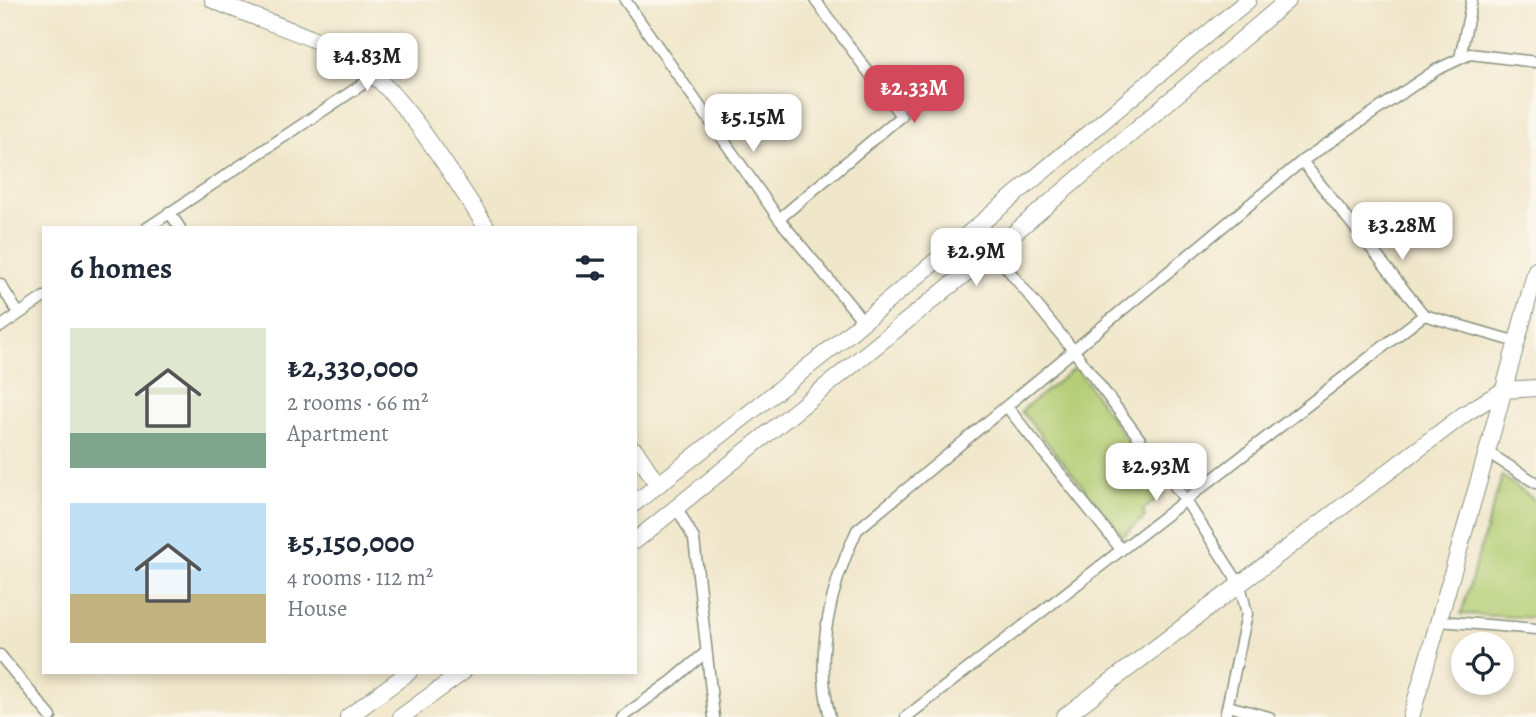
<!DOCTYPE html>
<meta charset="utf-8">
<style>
body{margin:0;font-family:Alegreya,serif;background:#f6f6f7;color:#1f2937;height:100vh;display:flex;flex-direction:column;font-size:26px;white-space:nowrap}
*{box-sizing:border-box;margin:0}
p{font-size:23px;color:#747a83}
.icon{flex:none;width:38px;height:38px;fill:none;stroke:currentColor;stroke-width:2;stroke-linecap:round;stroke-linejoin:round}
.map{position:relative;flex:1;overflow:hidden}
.drawer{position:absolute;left:42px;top:226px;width:595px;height:448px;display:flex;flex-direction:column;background:#fff;border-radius:0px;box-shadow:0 4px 10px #0003}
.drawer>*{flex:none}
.controls{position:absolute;left:1451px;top:632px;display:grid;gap:14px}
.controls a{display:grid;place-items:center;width:63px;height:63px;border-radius:50%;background:#fff;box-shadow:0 4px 10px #0003;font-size:35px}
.price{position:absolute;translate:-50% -60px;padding:0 16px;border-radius:14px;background:#fff;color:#222;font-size:23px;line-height:46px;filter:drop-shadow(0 2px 4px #0008)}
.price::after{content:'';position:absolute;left:50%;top:42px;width:21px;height:16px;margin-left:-10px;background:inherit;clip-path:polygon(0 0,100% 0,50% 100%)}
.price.current{background:#d1495b;color:#fff}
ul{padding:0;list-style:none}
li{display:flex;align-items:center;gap:21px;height:175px;padding:0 28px}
li span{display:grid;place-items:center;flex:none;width:196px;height:140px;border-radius:0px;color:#555}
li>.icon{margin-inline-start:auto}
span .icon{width:84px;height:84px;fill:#fffc;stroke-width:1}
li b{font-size:30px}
h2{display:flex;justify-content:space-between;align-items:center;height:84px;padding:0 28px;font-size:30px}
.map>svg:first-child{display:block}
.green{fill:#b2cc72;stroke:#688453;stroke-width:2}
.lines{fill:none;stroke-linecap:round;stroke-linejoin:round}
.street-casing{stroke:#88927f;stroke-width:13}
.secondary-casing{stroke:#88927f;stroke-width:18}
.street{stroke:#fff;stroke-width:10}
.secondary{stroke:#fff;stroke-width:16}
</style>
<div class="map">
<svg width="1536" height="717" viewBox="0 0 1536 717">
<rect width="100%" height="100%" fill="#fbf7ec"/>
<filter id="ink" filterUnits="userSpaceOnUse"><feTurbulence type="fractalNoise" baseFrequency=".0143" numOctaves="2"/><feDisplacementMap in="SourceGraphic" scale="14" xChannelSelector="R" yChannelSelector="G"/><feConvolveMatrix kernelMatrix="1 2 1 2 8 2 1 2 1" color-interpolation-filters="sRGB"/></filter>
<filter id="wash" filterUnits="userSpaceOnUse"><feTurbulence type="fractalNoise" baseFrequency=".00686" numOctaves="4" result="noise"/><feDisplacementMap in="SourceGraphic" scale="28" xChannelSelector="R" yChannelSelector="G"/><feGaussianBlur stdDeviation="1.57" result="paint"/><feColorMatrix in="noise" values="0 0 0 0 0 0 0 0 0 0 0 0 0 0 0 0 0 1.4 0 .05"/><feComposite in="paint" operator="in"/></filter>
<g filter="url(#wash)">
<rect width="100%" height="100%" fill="#f0e6ca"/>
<path class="green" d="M1076,367L1164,494L1143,510L1145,517L1123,536L1021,411Z
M1502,476L1536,501V618L1461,614Z"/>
</g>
<g filter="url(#ink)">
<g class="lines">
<defs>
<path id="street" d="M625,0L779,219L863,321
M1460,58L1472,0
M1302,161L1424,315L1517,342
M169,212L180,228
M779,219L901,116L815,0
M147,228L375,76
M993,251L1074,351L1186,501L1240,585L1247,614L1225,717
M0,284L19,314
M0,327L44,297
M1007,407L1120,548
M1487,452L1536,483
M677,508L694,539L714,717
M1439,621L1536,629
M0,655L51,717
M1228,706L1269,717
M622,717L672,681L705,653
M830,717C814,655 830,587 857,530L1302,161L1436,70L1470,54L1536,62
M906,717L1424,315"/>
<path id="secondary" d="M213,0C258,20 308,33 351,58C399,85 455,180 487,228
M635,450L658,485
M635,503L828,351L1248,0
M635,541L993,251L1288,0
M348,717L409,672
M401,717L463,672
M1064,717L1466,413L1504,390L1536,388
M1411,717L1487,452L1536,270"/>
</defs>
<use href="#street" class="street-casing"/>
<use href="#secondary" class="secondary-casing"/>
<use href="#street" class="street"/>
<use href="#secondary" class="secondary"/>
</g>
</g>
</svg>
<div class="controls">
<a><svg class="icon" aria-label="locate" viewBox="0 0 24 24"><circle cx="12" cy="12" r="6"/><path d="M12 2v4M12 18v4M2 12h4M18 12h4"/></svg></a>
</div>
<b class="price" style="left:367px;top:93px">₺4.83M</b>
<b class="price current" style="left:914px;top:125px">₺2.33M</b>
<b class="price" style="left:753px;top:154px">₺5.15M</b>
<b class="price" style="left:1402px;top:262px">₺3.28M</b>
<b class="price" style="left:976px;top:288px">₺2.9M</b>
<b class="price" style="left:1156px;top:503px">₺2.93M</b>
<section class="drawer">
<h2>6 homes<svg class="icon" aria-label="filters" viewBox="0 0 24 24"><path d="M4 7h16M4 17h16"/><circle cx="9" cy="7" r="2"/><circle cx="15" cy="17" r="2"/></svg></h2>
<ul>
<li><span style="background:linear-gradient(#dfe7d0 75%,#7fa58c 0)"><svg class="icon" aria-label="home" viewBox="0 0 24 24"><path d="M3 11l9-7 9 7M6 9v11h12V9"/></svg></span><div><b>₺2,330,000</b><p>2 rooms · 66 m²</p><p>Apartment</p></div></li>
<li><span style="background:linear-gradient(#bfe0f5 65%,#c2b280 0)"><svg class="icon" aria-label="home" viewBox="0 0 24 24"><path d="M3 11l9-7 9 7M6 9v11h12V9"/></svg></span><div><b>₺5,150,000</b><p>4 rooms · 112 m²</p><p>House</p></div></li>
</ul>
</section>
</div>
